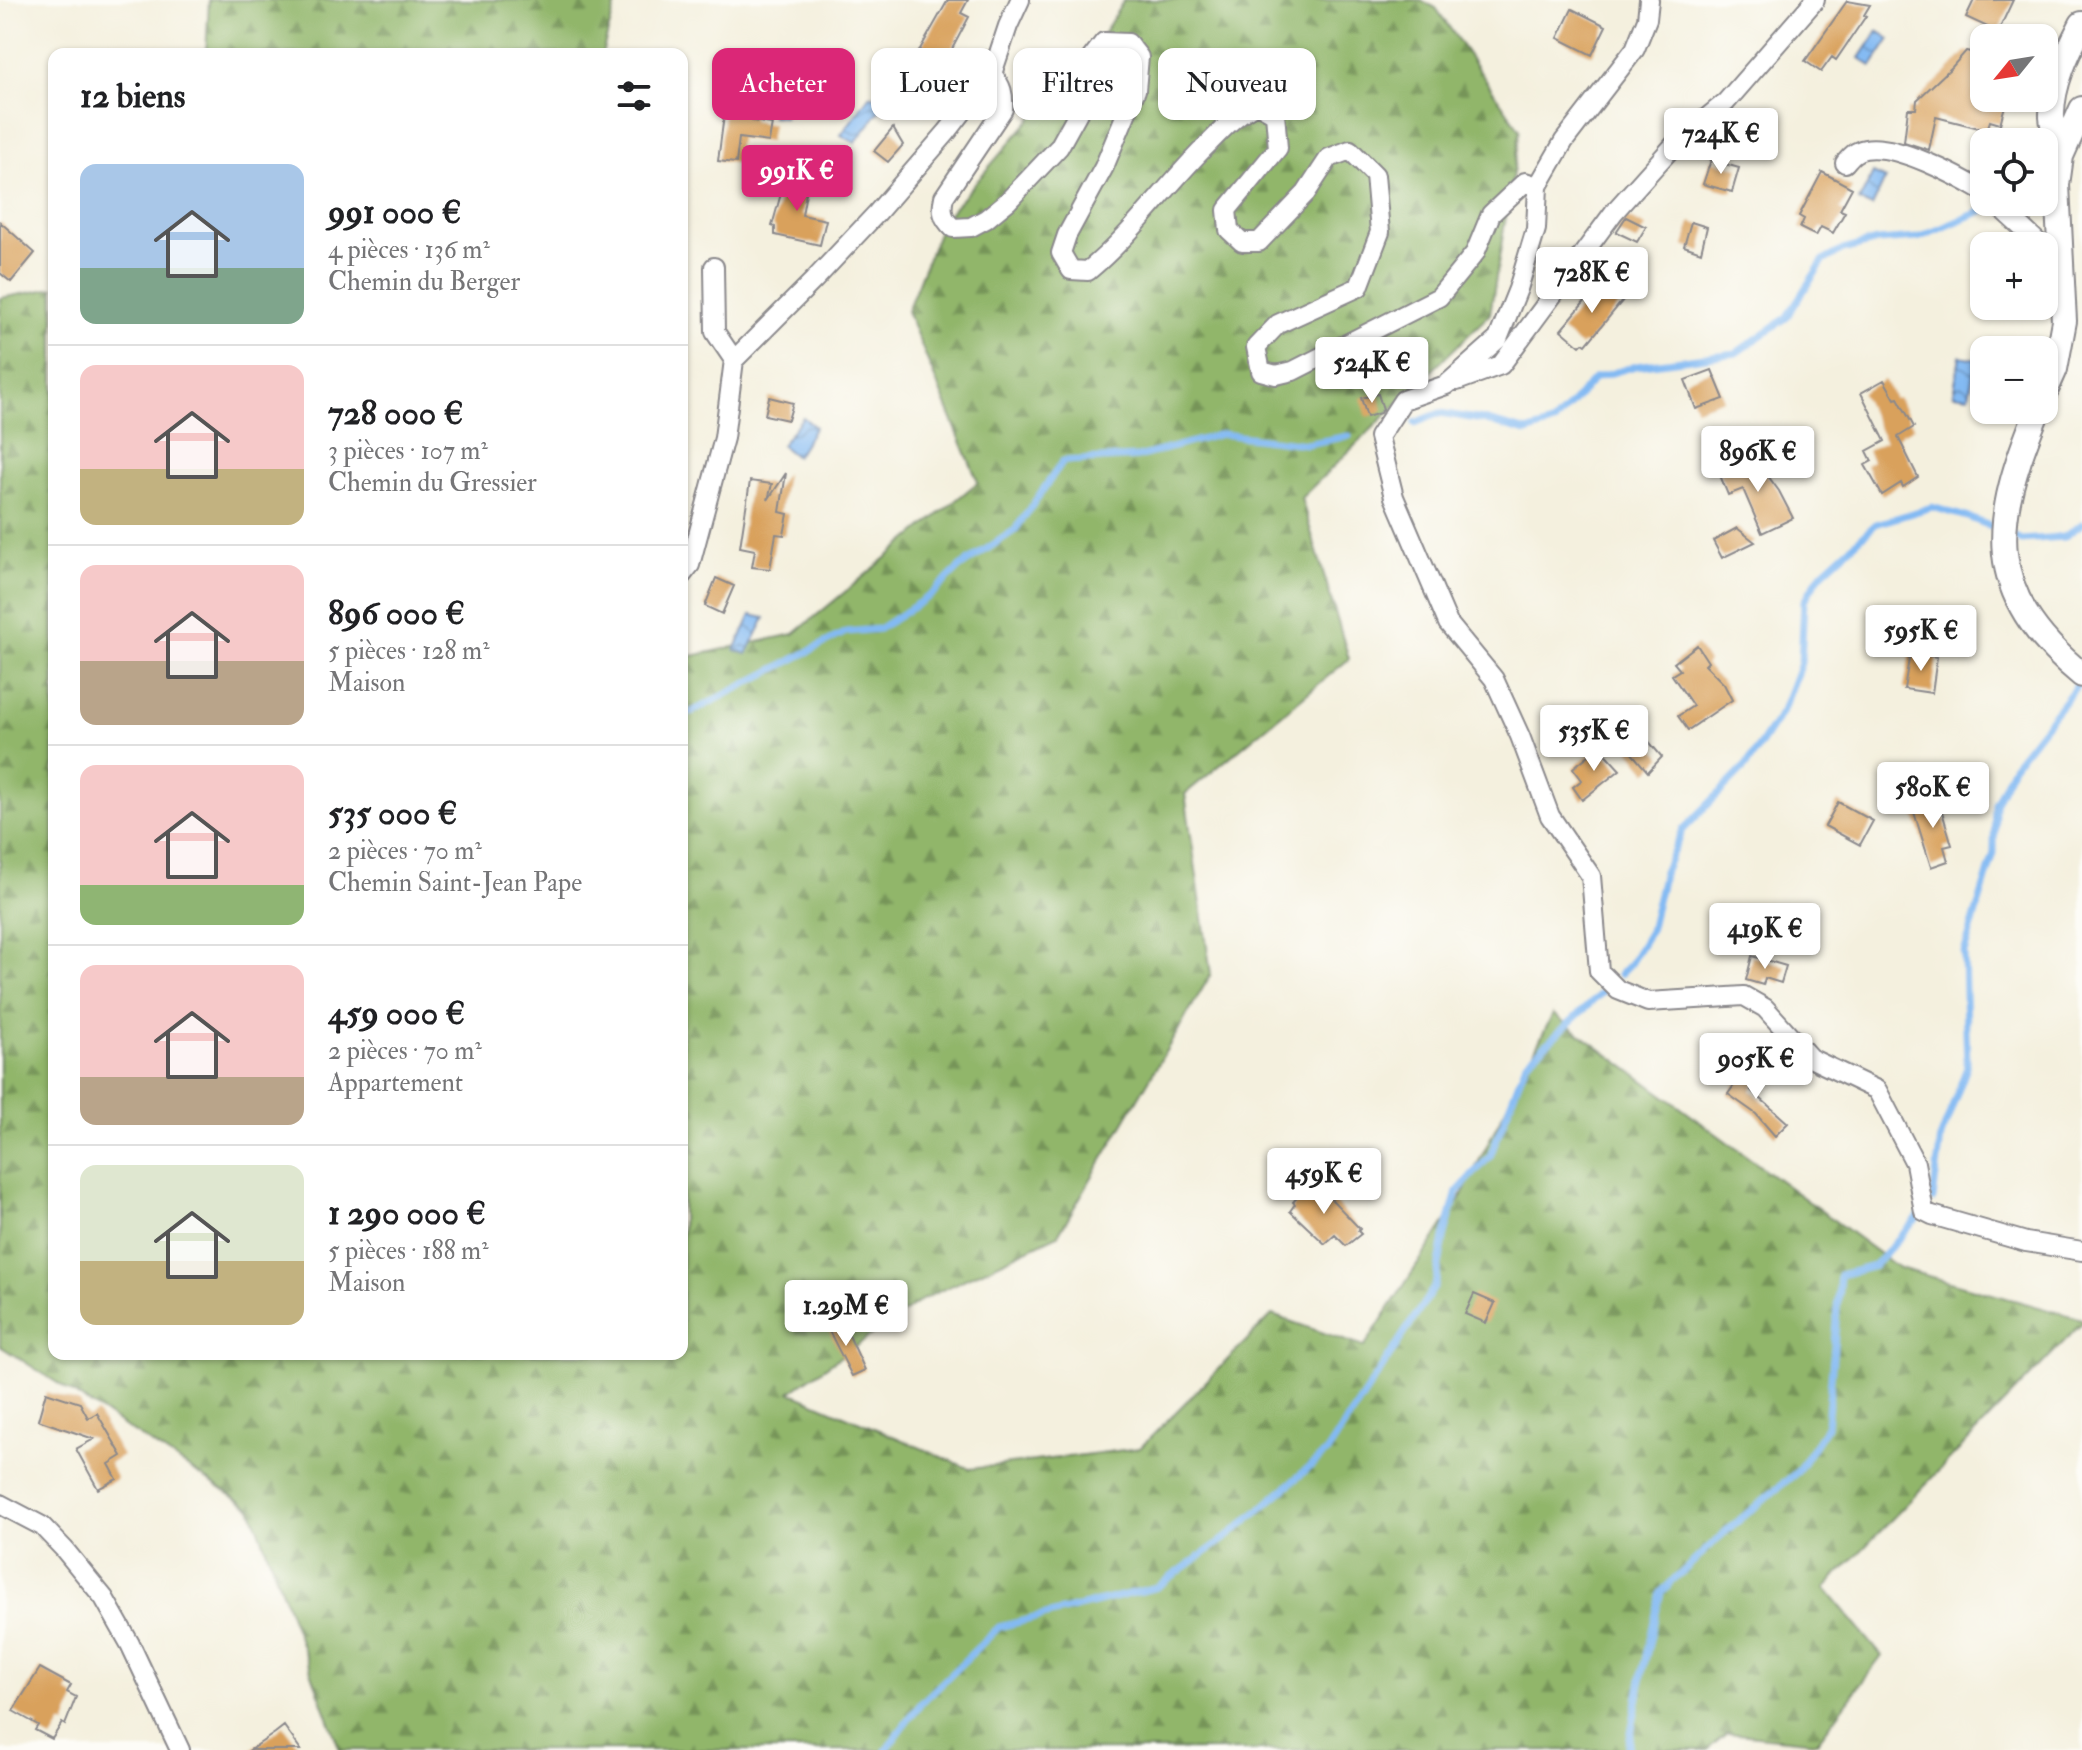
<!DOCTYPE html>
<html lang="fr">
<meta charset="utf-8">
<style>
body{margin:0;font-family:"IM FELL Double Pica",serif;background:#f6f6f6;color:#202124;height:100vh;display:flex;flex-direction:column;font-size:30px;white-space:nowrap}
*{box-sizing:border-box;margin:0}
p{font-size:26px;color:#757577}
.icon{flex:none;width:44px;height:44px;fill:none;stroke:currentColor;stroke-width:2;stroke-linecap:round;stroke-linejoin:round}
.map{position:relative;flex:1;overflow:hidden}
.sheet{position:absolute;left:48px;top:48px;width:640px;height:1312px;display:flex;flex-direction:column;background:#fff;border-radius:16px;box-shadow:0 2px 6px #0004}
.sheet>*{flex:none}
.banner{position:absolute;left:712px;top:48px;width:760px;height:72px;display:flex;gap:16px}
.needle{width:52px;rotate:240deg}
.tools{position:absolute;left:1970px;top:24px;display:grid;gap:16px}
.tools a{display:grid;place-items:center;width:88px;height:88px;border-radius:16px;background:#fff;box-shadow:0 2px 6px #0004;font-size:40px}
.price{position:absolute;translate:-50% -68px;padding:0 18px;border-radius:8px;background:#fff;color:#222;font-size:26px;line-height:52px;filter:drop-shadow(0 2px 4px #0008)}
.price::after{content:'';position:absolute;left:50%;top:48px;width:24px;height:18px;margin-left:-12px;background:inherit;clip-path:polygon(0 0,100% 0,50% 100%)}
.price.current{background:#db2777;color:#fff}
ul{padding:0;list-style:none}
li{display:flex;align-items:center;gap:24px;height:200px;padding:0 32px}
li+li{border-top:2px solid #e0e0e0}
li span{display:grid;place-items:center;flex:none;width:224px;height:160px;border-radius:16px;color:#555}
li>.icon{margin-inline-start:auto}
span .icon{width:96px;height:96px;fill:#fffc;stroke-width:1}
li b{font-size:34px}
h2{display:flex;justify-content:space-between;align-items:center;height:96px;padding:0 32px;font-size:34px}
.tag{padding:0 28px;border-radius:16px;background:#fff;box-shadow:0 2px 6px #0004;font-size:28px;line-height:72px}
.tag.current{background:#db2777;color:#fff}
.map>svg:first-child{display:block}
.forest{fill:url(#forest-firs);stroke:#5a6c53;stroke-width:2}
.water{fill:url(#water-waves);stroke:#526e97;stroke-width:2}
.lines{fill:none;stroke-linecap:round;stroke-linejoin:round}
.stream{stroke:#83baf3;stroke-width:7}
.building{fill:#d9a15b}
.minor-casing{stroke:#8b898c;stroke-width:22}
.secondary-casing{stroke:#8b898c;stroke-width:28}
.minor{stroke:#fff;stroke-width:18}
.secondary{stroke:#fff;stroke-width:24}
</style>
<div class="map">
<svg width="2082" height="1750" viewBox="0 0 2082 1750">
<defs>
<pattern id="forest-firs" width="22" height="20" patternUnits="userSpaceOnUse" patternTransform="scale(2)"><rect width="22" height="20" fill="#91b66b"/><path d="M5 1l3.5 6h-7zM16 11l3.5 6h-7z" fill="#769459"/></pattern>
<pattern id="water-waves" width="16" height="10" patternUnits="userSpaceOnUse" patternTransform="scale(2)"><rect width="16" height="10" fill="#83baf3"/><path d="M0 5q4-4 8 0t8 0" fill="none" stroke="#6b97c6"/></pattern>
</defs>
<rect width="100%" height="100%" fill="#fdfcf7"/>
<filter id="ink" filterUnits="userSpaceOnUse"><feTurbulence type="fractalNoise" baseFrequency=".0125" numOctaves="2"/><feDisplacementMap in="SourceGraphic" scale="16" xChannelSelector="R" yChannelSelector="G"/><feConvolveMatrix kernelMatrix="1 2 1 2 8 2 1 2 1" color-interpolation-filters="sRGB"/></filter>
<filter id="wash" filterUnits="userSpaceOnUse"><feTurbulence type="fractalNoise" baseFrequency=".006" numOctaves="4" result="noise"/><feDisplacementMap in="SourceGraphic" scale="32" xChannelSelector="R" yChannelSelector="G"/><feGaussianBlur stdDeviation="1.8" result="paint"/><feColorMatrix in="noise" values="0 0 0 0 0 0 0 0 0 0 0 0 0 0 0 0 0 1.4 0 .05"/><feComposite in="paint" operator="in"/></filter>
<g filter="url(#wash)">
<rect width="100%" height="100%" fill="#f4f0de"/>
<path class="forest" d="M209,0H617L602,54H206Z
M1124,0H1421L1436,8L1520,130L1490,314L1301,498L1349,659L1185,794L1211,974L1058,1235L923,1299L790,1392L970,1469L1140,1448L1272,1315L1364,1347L1460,1199L1553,1014L1899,1268L2082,1319V1323L1825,1588L1882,1656L1817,1742L1727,1733L1707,1750H340L251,1508L0,1346V298L54,288V1354H682V658L794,634L978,482L907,311L943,220L1101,38Z"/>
<path class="water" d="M1878,31L1890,39L1872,66L1860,58Z
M782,86L791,92L790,101L784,117L772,116L775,100L771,95L780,91Z
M870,95L886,102L855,143L841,135Z
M1873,173L1885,179L1872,207L1859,201Z
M1960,356L1976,359L1969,396L1953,394Z
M803,417L815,427L796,457L781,445Z
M751,615L765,618L747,654L735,650Z"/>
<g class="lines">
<path class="stream" d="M1415,423L1440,413L1483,420L1527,432L1554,423L1595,378L1636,366L1736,353L1786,318L1823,261L1843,250L1877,241L1918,238L1984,210
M2011,535L2021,540L2064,537L2082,524
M682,717L846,632L879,629L931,595L960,567L1015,530L1063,461L1138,457L1221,434L1306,444L1349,436
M1620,974L1630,964L1650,931L1664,872L1683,830L1746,766L1783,710L1801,663L1804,601L1820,575L1876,524L1932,507L1970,518L2000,530
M1933,1199L1941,1137L1967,1067L1964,953L1994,853L1995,804L2013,766L2082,679
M886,1750L920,1704L999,1627L1157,1587L1230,1535L1327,1452L1435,1286L1444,1238L1457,1192L1490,1156L1526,1063L1608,987
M1628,1750L1643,1669L1661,1592L1725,1532L1797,1472L1827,1426L1840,1275L1874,1266L1920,1215"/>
</g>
<g id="blocks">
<path class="building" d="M948,0H968L961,13L969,17L942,68L933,62L926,73L911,65Z
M1974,0H2013L1998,32L1966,17Z
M1847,1L1870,5L1864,15L1866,16L1836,60L1832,57L1821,72L1805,61Z
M1572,9L1606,26L1592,55L1558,38Z
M1966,51L1984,55L1979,75L1984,76V98L2006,102L2000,124L1990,121L1987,130L1936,117L1929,150L1904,142L1908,109H1916L1917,100L1952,67Z
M760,64L752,121L772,124L769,142L739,138L736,163L718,161L726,100Z
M893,128L903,145L888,162L874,151Z
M1711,160L1739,168L1732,192L1703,184Z
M787,172L809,176L802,215L826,220L820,245L775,235V227L772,226Z
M1822,172L1852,188L1840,210L1845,212L1833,233L1821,227L1816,236L1800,228L1804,219L1799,216Z
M1626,217L1646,227L1637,242L1616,232Z
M0,222L35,253L11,282L0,273Z
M1691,222L1707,227L1701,252L1684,246Z
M1602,281L1623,300L1586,345L1583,343L1580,346L1561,330Z
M1712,370L1724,399L1696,409L1685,380Z
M1884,380L1895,399L1898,398L1914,427L1898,437L1918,477L1903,487L1901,483L1882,495L1865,465L1872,461L1867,451L1885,441L1861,393Z
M1378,394L1383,409L1380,413L1367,417L1361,398Z
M769,397L793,403L788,420L765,415Z
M1757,461L1779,491L1793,518L1762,533L1743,489L1728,495L1719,473Z
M786,473L780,512L788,514L784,535L776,534L770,569L752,567L755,550L740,547L750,481L772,484L768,500Z
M1737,528L1755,542L1722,558L1713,541Z
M716,578L734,586L722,614L705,606Z
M1697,645L1708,662L1705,665L1724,684L1732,700L1688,730L1678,716L1693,706L1672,675L1680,670L1674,663Z
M1910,653L1937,657L1932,693L1904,689Z
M1645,737L1662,757L1648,772L1629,750Z
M1599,747L1620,770L1582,800L1573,787L1582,780L1573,768Z
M1937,795L1952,845L1944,847L1948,861L1931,867L1914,812L1923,808L1921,800Z
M1838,802L1873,821L1860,845L1825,826Z
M1752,956L1786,966L1781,983L1765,978L1763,985L1746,980Z
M1748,1065L1762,1074L1751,1090L1788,1123L1775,1136L1756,1114L1728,1094Z
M1313,1180L1360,1229L1358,1231L1361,1234L1346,1246L1335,1235L1325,1244L1290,1211L1295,1204L1293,1202Z
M1474,1294L1495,1303L1486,1323L1465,1314Z
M842,1320L865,1370L852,1376L827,1327Z
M46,1392L80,1403L88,1418L97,1413L122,1456L109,1464L117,1479L98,1489L76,1449L94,1439L38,1420Z
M40,1668L71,1685L67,1692L76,1697L65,1725L62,1723L52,1739L35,1730L38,1725L13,1711Z
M284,1726L301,1750H250L275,1733Z"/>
</g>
</g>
<g filter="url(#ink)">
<use href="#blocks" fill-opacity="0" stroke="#8b898c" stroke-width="2"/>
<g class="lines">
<defs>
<path id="minor" d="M1649,0L1647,19L1635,49L1564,141L1538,186L1536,229L1518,289L1498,339L1446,385L1403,400L1379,437L1394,497L1448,623L1494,679L1520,736L1550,816L1591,876L1599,971L1618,990L1648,1002L1744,996L1765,1008L1810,1058L1877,1090L1915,1163L1924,1211L1932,1215L2026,1242L2082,1251
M992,74L1008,26L1020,0
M1845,163C1851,156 1855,151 1865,149C1896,143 1958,176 1984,192
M1994,202L2042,246
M714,267L715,332L734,360
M1457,381L1501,365L1614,212L1675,144L1726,102L1815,0
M682,575L690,565L724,438L734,360L814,280L877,213L947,132L992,74C1002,86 1004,94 1003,109L944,197C941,210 942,218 953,228L971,227L986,219L1008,201L1059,147L1080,109L1087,64L1104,42L1128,43L1139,57L1136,90L1104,167L1067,235L1061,253L1071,270L1088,271C1133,234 1167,184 1209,143C1224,128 1237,113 1257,104L1275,114L1278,148L1227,210L1229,230L1242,242H1259L1306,193L1329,158L1350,150L1375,175L1380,232L1359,287L1278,324L1256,347L1261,371L1276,375L1293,371L1439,297L1475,253L1491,214L1525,182L1538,186
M0,1504L42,1526L64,1549L104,1598L130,1644L180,1750"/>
<path id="secondary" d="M2061,156C2058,143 2053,130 2052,117C2051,86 2068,51 2082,24
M2044,394L2055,369L2064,321L2057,185L2061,156L2082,109
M2038,410C1992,520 1981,592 2082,675"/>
</defs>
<use href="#minor" class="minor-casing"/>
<use href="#secondary" class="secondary-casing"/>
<use href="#minor" class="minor"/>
<use href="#secondary" class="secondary"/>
</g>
</g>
</svg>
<div class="tools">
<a><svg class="needle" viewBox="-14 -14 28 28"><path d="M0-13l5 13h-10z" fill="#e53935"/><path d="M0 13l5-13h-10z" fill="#757577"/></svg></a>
<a><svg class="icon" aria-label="locate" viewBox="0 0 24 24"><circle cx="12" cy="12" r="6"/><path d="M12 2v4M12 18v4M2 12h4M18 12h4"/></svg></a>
<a>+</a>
<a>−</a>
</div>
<b class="price" style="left:1721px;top:176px">724K €</b>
<b class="price current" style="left:797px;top:213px">991K €</b>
<b class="price" style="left:1592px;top:315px">728K €</b>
<b class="price" style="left:1372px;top:405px">524K €</b>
<b class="price" style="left:1758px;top:494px">896K €</b>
<b class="price" style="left:1921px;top:673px">595K €</b>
<b class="price" style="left:1594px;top:773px">535K €</b>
<b class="price" style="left:1933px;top:830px">580K €</b>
<b class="price" style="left:1765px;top:971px">419K €</b>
<b class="price" style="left:1756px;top:1101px">905K €</b>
<b class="price" style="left:1324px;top:1216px">459K €</b>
<b class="price" style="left:846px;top:1348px">1.29M €</b>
<div class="banner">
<a class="tag current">Acheter</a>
<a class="tag">Louer</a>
<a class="tag">Filtres</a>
<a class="tag">Nouveau</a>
</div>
<section class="sheet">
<h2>12 biens<svg class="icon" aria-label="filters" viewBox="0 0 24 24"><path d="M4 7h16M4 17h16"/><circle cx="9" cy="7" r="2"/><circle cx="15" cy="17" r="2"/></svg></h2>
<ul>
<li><span style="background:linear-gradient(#a9c7e8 65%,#7fa58c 0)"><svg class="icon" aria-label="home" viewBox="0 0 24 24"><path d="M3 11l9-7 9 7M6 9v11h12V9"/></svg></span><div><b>991 000 €</b><p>4 pièces · 136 m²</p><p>Chemin du Berger</p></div></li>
<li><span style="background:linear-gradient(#f6c9c9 65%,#c2b280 0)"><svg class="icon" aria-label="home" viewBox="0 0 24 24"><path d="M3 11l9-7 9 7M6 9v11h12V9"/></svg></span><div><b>728 000 €</b><p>3 pièces · 107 m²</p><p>Chemin du Gressier</p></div></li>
<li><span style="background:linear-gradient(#f6c9c9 60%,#b9a48a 0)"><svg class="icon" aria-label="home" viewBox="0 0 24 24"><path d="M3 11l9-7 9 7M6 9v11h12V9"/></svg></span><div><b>896 000 €</b><p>5 pièces · 128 m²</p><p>Maison</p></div></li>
<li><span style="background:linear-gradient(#f6c9c9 75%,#8fb573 0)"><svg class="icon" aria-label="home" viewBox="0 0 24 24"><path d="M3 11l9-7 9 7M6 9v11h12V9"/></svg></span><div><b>535 000 €</b><p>2 pièces · 70 m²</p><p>Chemin Saint-Jean Pape</p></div></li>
<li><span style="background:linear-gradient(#f6c9c9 70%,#b9a48a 0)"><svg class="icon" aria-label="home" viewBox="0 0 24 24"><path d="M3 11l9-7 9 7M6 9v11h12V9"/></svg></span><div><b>459 000 €</b><p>2 pièces · 70 m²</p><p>Appartement</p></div></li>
<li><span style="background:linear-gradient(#dfe7d0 60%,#c2b280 0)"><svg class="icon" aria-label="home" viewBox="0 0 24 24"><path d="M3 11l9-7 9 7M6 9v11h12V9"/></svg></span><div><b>1 290 000 €</b><p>5 pièces · 188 m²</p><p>Maison</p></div></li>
</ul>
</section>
</div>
